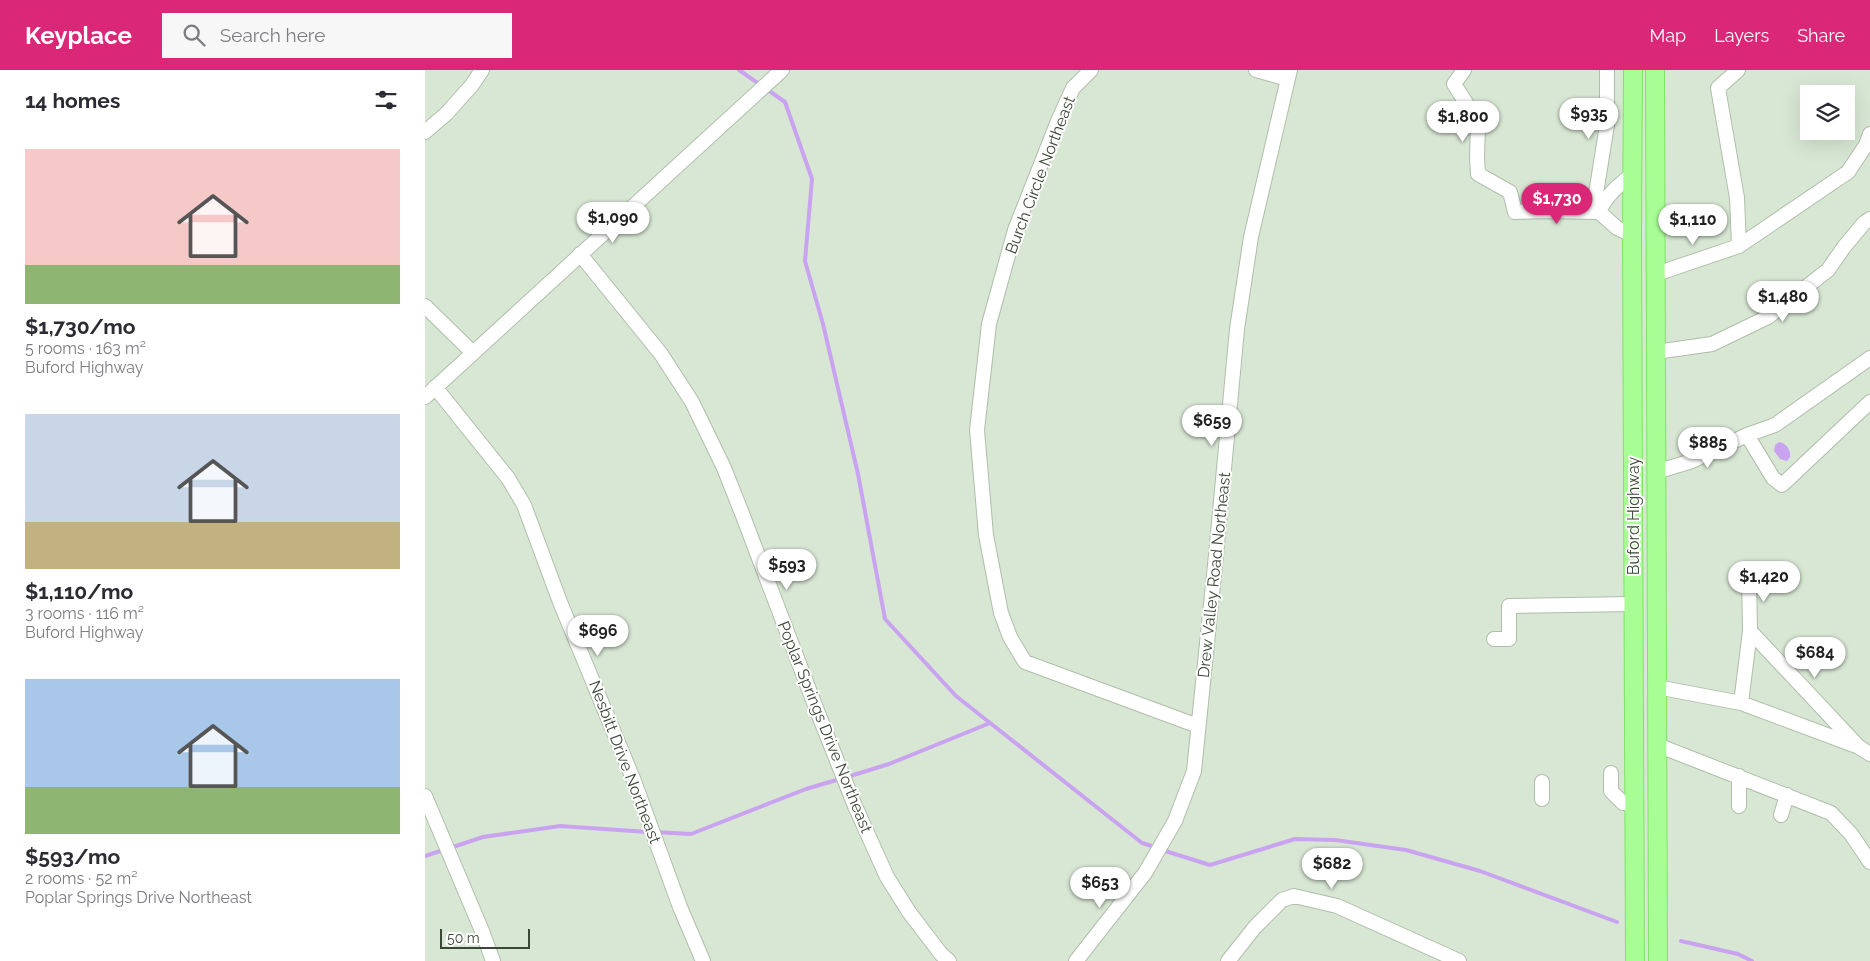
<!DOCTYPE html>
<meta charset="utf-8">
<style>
body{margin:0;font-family:Raleway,sans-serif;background:#f7f7f7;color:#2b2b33;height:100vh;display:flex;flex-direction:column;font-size:19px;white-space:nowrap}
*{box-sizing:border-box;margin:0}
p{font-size:16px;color:#7c7c81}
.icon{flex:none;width:28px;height:28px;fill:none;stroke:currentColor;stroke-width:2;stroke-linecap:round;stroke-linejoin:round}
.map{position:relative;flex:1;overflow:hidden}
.side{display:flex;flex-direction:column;background:#fff;width:425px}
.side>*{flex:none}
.buttons{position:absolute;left:1375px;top:15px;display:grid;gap:10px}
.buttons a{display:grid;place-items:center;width:55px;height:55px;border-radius:0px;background:#fff;box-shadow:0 5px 20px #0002;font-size:25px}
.scale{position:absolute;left:15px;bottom:12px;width:90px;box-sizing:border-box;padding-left:5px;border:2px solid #3a4636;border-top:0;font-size:14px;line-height:18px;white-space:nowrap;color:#3a4636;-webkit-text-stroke:4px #fff;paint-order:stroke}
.price{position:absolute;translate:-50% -42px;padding:0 11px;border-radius:18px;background:#fff;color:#222;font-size:16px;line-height:32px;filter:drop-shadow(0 1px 2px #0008)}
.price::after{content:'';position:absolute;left:50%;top:30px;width:15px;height:11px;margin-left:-8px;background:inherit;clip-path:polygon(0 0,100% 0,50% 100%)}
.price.active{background:#db2777;color:#fff}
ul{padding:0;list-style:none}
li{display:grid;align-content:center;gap:10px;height:265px;padding:0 25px}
li span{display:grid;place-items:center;height:155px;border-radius:0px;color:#555}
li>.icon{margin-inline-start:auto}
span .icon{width:90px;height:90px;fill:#fffc;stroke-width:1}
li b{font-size:21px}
h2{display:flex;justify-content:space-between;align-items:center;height:60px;padding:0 25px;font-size:21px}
header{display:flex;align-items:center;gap:30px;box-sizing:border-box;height:70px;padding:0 25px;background:#db2777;color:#fff}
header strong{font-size:24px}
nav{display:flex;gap:28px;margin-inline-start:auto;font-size:18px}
.search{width:350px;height:45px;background:#f7f7f7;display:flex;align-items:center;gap:12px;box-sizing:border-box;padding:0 18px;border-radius:0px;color:#7c7c81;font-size:19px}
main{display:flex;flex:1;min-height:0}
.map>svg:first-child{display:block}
.residential{fill:#d8e7d4;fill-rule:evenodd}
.water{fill:#caa3f0}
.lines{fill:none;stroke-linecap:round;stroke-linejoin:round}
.stream{stroke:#caa3f0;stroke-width:4}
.minor-casing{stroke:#aebea9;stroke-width:16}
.major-casing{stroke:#7ee365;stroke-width:20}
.minor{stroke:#fff;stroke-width:14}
.major{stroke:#a8fd95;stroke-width:18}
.labels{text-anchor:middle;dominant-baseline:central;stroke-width:4;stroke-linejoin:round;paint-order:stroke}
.street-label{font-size:16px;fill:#3a4636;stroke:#fff}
</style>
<header>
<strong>Keyplace</strong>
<div class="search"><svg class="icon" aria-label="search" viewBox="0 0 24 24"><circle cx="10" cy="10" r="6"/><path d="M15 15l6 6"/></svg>Search here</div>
<nav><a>Map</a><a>Layers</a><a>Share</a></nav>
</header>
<main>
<section class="side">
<h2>14 homes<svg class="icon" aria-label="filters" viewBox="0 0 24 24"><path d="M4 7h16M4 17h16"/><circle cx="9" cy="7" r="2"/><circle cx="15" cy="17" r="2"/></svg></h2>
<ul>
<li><span style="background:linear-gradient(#f6c9c9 75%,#8fb573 0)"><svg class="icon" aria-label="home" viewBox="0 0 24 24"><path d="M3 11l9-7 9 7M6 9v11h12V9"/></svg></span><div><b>$1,730/mo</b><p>5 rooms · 163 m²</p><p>Buford Highway</p></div></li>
<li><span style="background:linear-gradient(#c9d6e8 70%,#c2b280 0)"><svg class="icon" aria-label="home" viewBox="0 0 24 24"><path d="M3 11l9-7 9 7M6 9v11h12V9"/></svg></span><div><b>$1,110/mo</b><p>3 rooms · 116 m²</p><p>Buford Highway</p></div></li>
<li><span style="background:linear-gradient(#a9c7e8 70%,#8fb573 0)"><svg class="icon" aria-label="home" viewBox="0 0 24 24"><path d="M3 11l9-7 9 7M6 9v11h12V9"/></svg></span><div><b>$593/mo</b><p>2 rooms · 52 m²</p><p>Poplar Springs Drive Northeast</p></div></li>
</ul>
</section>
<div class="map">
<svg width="1445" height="891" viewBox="0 0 1445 891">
<rect width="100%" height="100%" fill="#e9f3e6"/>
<path class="residential" d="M0,0H1445V891H0ZM1384,24H1421V61H1384Z"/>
<path class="water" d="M1354,372C1361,373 1366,380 1365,387L1362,391L1355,389L1349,381L1350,375Z"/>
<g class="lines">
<path class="stream" d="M314,0L360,32L387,109L380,191L398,254L433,404L460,549L531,626L717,773L730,777
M422,707L464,694L565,653
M230,762L266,764L381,719L415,709
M25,778L58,767L135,756L223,762
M737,780L785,795L870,769L910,770L981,780L1055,801L1192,852
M0,786L18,780
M1256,871L1313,884L1327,891"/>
<defs>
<path id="minor" d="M666,0L648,18L633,51L590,160L564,254L552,360L561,465L576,543L585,567L600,592L773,656
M831,0L863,9
M1039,0L1029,14L1053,52L1052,88L1053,104L1085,122L1090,142L1119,141L1174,142L1192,158L1207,165
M1313,0L1293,18L1312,128L1314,176
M0,62L21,44L47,15L57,0
M1168,142L1182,55V0
M1174,142C1181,125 1194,115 1208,104
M155,184L236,284L267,332L299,398L318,446L391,638L430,736L462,807L484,842L516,884L524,891
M1231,204L1314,176L1423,102L1441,75L1445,64
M0,236L47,282
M1231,282L1287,274L1343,247L1403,200L1419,177L1439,153L1445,149
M10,317L83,408L99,435L135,532L209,711L255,837L278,891
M0,327L357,0
M1322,365L1348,408L1357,415L1445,332
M1231,402L1267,391L1322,365L1350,355L1445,288
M1325,561L1432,675
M1069,569H1084V536L1208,534
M1232,617L1316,633L1434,677L1445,684
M1316,633L1325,561L1324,506
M1232,675L1406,743L1426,764L1445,792
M1186,703V721L1198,733L1210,734
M1314,706V736
M1117,712V729
M0,726L57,861L68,891
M1356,745L1362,725
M651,891L720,803L750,751L769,701L791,485L812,259L826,167L865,0
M803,891L830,857L857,830L869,826L912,836L1034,891"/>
<path id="major" d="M1208,0L1207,165L1210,891
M1230,0L1233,891"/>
</defs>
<use href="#minor" class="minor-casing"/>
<use href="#major" class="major-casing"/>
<use href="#minor" class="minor"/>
<use href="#major" class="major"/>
</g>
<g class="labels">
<g class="street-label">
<text transform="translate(615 105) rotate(-69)">Burch Circle Northeast</text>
<text transform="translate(1208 446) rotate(-90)">Buford Highway</text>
<text transform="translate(789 505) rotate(-84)">Drew Valley Road Northeast</text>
<text transform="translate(400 657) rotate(68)">Poplar Springs Drive Northeast</text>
<text transform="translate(200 692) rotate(69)">Nesbitt Drive Northeast</text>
</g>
</g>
</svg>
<div class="buttons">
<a><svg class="icon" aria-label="layers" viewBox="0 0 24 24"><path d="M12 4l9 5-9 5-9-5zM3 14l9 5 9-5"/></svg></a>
</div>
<div class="scale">50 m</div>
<b class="price" style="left:1164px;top:70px">$935</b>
<b class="price" style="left:1038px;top:73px">$1,800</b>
<b class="price active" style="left:1132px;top:155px">$1,730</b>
<b class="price" style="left:188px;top:174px">$1,090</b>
<b class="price" style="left:1268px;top:176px">$1,110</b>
<b class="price" style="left:1358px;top:253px">$1,480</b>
<b class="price" style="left:787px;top:377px">$659</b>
<b class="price" style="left:1283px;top:399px">$885</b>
<b class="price" style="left:362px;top:521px">$593</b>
<b class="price" style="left:1339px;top:533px">$1,420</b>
<b class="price" style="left:173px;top:587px">$696</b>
<b class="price" style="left:1390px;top:609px">$684</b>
<b class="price" style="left:907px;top:820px">$682</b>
<b class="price" style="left:675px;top:839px">$653</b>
</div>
</main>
